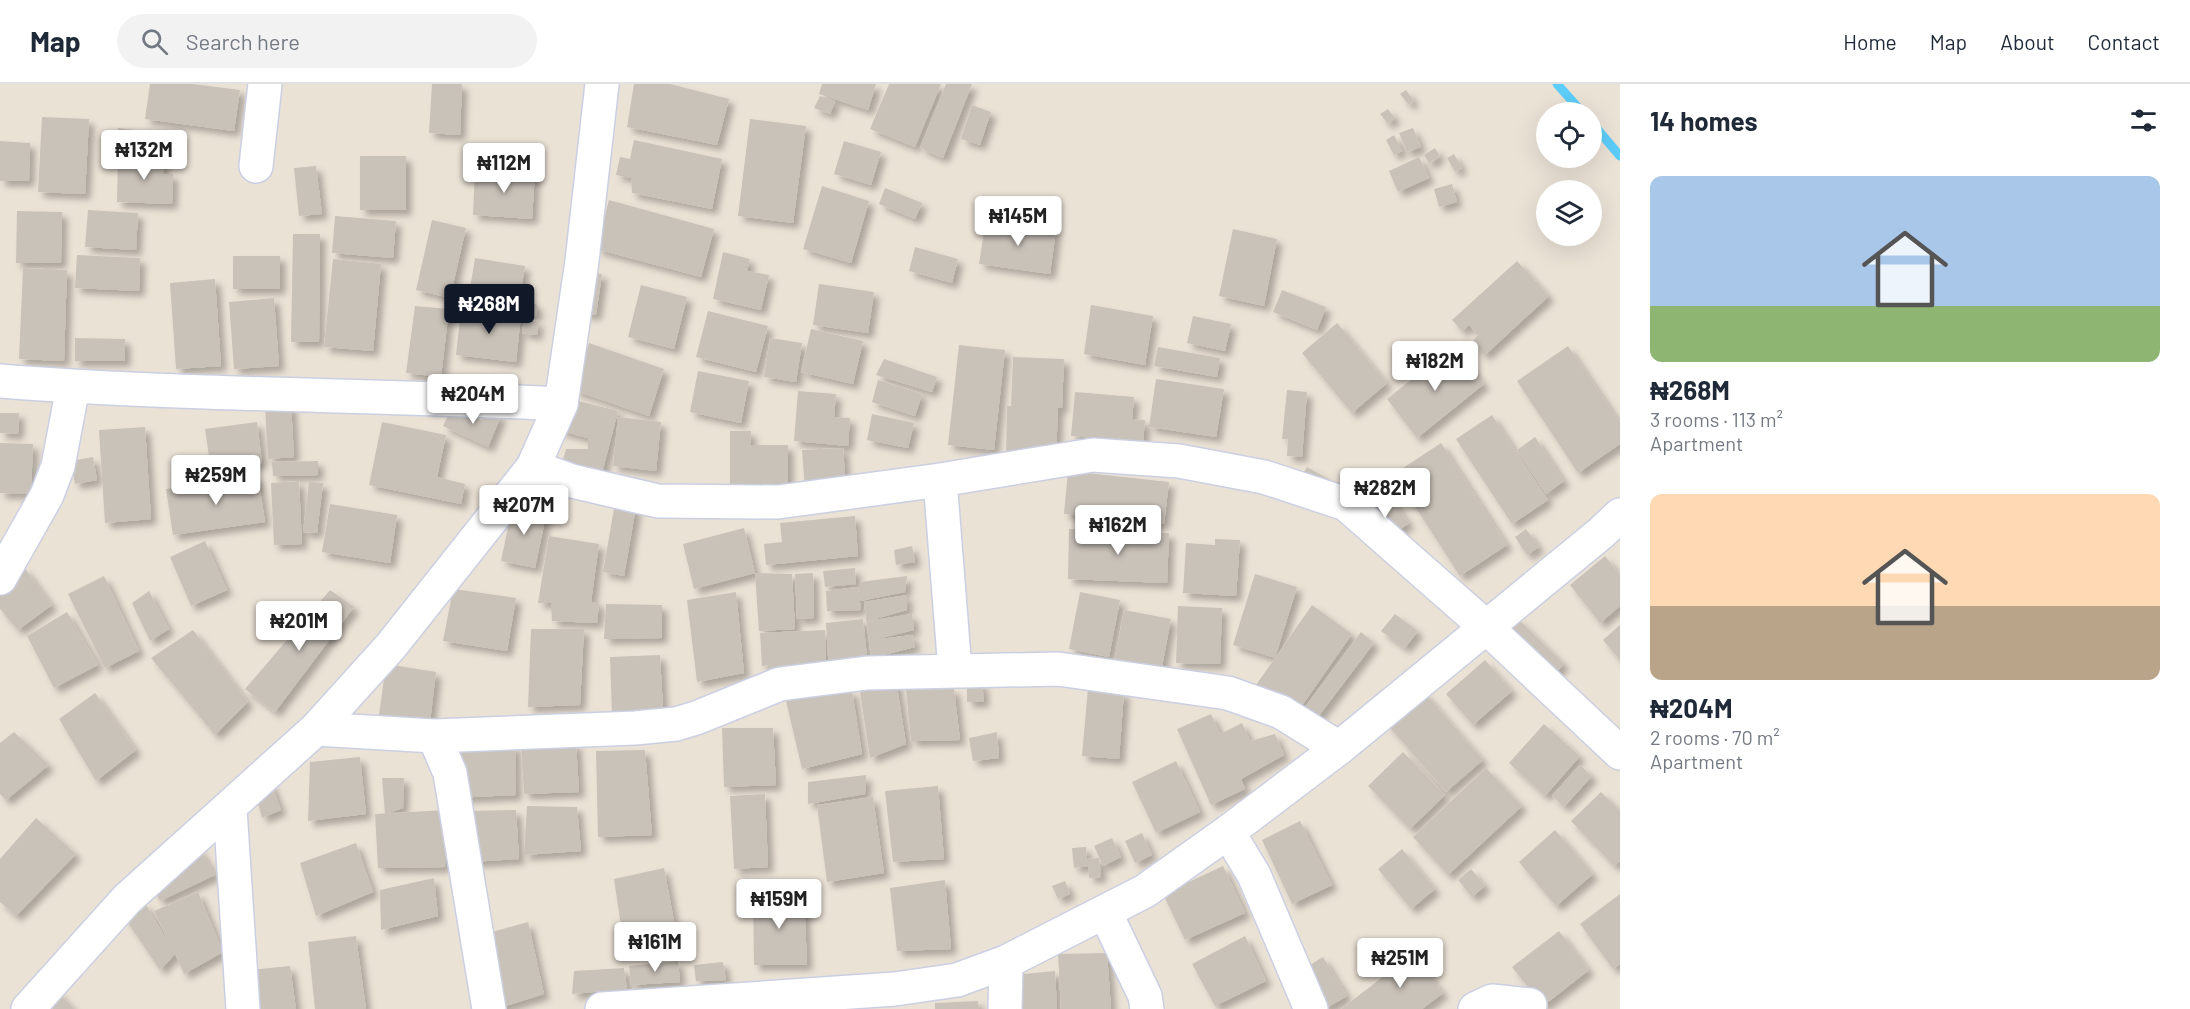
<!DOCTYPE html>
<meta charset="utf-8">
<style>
body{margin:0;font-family:Barlow,sans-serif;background:#f2f2f3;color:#1f2937;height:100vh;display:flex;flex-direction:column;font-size:22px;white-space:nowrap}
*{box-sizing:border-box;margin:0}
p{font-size:20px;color:#747a83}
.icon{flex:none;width:33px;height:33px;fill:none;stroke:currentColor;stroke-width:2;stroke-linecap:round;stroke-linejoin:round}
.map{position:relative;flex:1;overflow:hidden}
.sheet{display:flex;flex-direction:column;background:#fff;width:570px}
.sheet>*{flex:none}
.fabs{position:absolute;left:1536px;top:18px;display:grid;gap:12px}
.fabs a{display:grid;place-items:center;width:66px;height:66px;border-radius:50%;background:#fff;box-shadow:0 6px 24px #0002;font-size:30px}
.price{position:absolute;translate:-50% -51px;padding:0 14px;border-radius:6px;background:#fff;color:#222;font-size:20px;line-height:39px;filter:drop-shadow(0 2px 3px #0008)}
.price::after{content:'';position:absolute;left:50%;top:36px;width:18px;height:14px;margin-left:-9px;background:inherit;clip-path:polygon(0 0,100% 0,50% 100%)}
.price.current{background:#111827;color:#fff}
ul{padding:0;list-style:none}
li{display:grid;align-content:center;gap:12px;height:318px;padding:0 30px}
li span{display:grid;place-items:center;height:186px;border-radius:12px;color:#555}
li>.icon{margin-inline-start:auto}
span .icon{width:108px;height:108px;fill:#fffc;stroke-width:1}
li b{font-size:26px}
h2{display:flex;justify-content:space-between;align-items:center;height:72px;padding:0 30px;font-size:26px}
header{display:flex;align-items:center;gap:36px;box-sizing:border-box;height:84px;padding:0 30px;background:#fff;border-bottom:2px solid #e0e1e3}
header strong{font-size:28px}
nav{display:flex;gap:33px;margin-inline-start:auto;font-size:21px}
.search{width:420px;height:54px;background:#f2f2f3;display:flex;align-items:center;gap:15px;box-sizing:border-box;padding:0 21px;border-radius:33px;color:#747a83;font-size:22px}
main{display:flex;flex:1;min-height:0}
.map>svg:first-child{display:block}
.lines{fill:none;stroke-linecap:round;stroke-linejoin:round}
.stream{stroke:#5dcdf9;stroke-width:9}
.building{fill:#c9c2b9;filter:url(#shadow)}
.street-casing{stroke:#cbcfe2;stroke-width:36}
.secondary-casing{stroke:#cbcfe2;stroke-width:36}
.street{stroke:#fff;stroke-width:33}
.secondary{stroke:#fff;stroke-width:33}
</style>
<header>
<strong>Map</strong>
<div class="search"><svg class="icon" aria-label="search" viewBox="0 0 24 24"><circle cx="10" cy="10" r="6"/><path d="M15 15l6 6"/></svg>Search here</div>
<nav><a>Home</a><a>Map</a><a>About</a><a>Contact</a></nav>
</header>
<main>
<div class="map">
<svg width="1620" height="925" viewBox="0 0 1620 925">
<defs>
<filter id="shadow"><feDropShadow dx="5.5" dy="5.5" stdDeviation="3" flood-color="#0004"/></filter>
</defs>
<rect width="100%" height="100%" fill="#ebe2d6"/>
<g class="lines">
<path class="stream" d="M1557,0L1582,28
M1592,39L1620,72"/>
</g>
<path class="building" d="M150,0H193L240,6L234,47L145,35Z
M432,0H462L460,51L429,49Z
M634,0H670L729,15L717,61L627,43Z
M822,0H876L868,26L819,10Z
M889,0H941L915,63L870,45Z
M946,0H972L943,74L920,64Z
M1406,6L1414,17L1409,21L1400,10Z
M820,12L835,17L830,30L814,24Z
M972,21L991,28L980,61L961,55Z
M1388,25L1395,34L1388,40L1380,30Z
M42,33L89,35L85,110L38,108Z
M750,35L806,42L793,139L738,132Z
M118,44L180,51L177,75L115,68Z
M1413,44L1421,63L1407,68L1399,49Z
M1394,51L1402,67L1394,71L1386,56Z
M634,56L722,75L712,125L632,109L631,94L616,91L620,73L630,75Z
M0,57L30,59L29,97H0Z
M844,57L881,68L871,101L834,90Z
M1435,64L1440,72L1429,80L1424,71Z
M1454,70L1462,84L1455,88L1447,74Z
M360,72H406V126H360Z
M118,73L164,75L163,90H173L172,120L117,118Z
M1419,73L1429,94L1398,108L1389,87Z
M316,82L322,130L299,132L294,84Z
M475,85L535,88L532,135L473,131Z
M1452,100L1457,118L1439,123L1434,105Z
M822,102L869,117L851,179L803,165Z
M885,104L922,119L915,135L879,120Z
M609,116L714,145L701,193L596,165Z
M88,126L138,129L136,166L85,163Z
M17,127L62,128L61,179H16Z
M335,132L396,137L393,174L332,169Z
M986,135L1056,146L1050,190L979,180Z
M432,136L466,144L450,214L416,206Z
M1233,145L1277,155L1264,222L1219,212Z
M293,150H320L319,258H291Z
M915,163L958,175L952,199L909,187Z
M723,168L750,175L747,187L769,191L761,226L713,215Z
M77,171L140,174L139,207L75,204Z
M233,172H280V205H233Z
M475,174L525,182L518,225L468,217Z
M333,175L381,180L373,267L324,263Z
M1517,177L1549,212L1485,271L1472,258L1478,251L1469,241L1462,247L1452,236Z
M23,184L67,186L64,277L19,275Z
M587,188L602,190L596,231L581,229Z
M215,195L221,282L176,285L170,199Z
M819,200L874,208L868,249L813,241Z
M641,201L687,213L674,265L628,253Z
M1282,206L1326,223L1317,246L1273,228Z
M274,214L279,282L234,285L229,218Z
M527,216L537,221V232L526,231Z
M1091,221L1153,232L1145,281L1084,270Z
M415,222L449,225L441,293L406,289Z
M461,225L521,231L516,278L456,271Z
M708,227L768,242L756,288L696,273Z
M1193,232L1231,240L1225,267L1187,259Z
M524,236L538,237L537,251L522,249Z
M1337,239L1387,299L1352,329L1302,269Z
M811,245L863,257L853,300L801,288Z
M75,254L125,255V277H75Z
M770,254L802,259L796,298L764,293Z
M589,259L664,285L649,332L573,306Z
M959,261L1005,266L994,366L948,361Z
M1454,262L1484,300L1417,354L1387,315Z
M1568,262L1620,339V360L1578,389L1517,297Z
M1158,263L1220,274L1217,293L1154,282Z
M1013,273L1064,275L1062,324H1058L1056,373L1006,372L1007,322H1011Z
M884,275L937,293L932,308L876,291Z
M698,287L749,297L741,339L690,328Z
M1156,295L1224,305L1216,353L1149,343Z
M878,296L922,310L915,332L872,318Z
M1287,306L1307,308L1302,373L1287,372L1288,355H1282Z
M798,307L836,310L834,333L850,334L848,362L794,357Z
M1075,308L1134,313L1132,335L1145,336L1143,358L1071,352Z
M566,314L618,327L601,393L561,383L566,365H588V354L558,346Z
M291,320L294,373L268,375L265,322Z
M452,323L481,336L486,325L501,332L488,363L443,342Z
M0,329H19L18,350L0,349Z
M872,330L914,339L908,364L867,356Z
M1492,331L1548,416L1512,440L1456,355Z
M618,333L661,338L656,387L613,382Z
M257,338L262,379L211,386L205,345Z
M382,338L446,351L437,393L465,400L461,420L369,401Z
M145,343L151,435L105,439L99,346Z
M730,347H751L750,361H788V406H730Z
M1535,353L1564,397L1546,410L1517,366Z
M0,359L33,360L31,410L0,409Z
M1441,359L1507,461L1460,492L1394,390Z
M843,364L846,404L805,406L802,366Z
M93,373L97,396L75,400L71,377Z
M318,377V391L273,392L272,378Z
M1307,383L1348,406L1299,396Z
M1068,387L1169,398L1164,440L1064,430Z
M258,392L265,438L173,451L166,405Z
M299,397L302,460L274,461L271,399Z
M309,398L323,399L317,449L303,448Z
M1379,399L1387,407L1377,417L1369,409Z
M1389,411L1409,439L1381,459L1361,432Z
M513,419L547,426L535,484L501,477Z
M615,419L636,423L624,492L603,488Z
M330,420L397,431L390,479L322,468Z
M855,432L858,472L766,481L764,460L782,458L780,439Z
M744,444L755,489L694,505L683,460Z
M1069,445L1169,449L1167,499L1068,495Z
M1526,445L1539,463L1527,471L1515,453Z
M549,452L599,460L591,518H599L597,539L552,537L551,519H538Z
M1215,455L1240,456L1236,512L1183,509L1186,459L1215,461Z
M205,457L227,506L191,522L170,473Z
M912,462L915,478L896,481L894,466Z
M1605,472L1620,491V522L1600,539L1570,501Z
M24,483L52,521L18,546L0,525V507Z
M855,484L856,500L825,503L823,487Z
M755,489L792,490L795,545L759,547Z
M813,489L814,534L797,535L795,490Z
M1255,490L1297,503L1275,574L1312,521L1352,550L1296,630L1256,601L1275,574L1233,561Z
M104,492L139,567L105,584L68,510Z
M907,492L905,508L860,517V498Z
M858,503L861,526L827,527L826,507Z
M453,505L516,514L507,567L443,557Z
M330,506L354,523L275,628L245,605Z
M149,507L169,545L150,557L132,519Z
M736,508L744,589L697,598L687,516Z
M1080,508L1120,516L1109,573L1069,565Z
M907,511V526L868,537L912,530L914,546L873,556L912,551L915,563L871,574L864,518Z
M606,520L662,521V554L604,555Z
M1178,522L1222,524L1220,580L1176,579Z
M1124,526L1171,535L1161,588L1114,578Z
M67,528L98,581L54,604L27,552Z
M1395,530L1418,547L1405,564L1381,547Z
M1517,534L1564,580L1543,602L1496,555Z
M863,535L868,582L829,589L826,539Z
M1620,541V576L1603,556Z
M531,545H584L580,621L528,623Z
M193,546L248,618L215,651L151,574Z
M825,546L826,581L793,580V595L770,599L769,581L762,582L760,549Z
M1361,548L1374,559L1315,637L1302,627Z
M660,571L663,627L612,630L610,573Z
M1485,576L1512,607L1473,641L1446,610Z
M386,580L436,588L430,638L379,631Z
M896,596L906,660L870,674L859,601Z
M982,598L984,618H967V600Z
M1088,604L1124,608L1119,675L1082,672Z
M954,605L960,656L911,657L906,606Z
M852,606L862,670L802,685L786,617Z
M1423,607L1483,676L1446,708L1386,639Z
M95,609L136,666L96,697L59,635Z
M1211,630L1220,650L1242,639L1250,657L1275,650L1284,671L1241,695L1245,705L1211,721L1177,645Z
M1544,640L1580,672L1545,712L1509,679Z
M722,644H773L776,701L724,703Z
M14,648L49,681L6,716L0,710V659Z
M997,648L999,674L973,677L969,654Z
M446,659L515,661L516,711L454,714Z
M576,659L579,708L524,710L521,661Z
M645,666L652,751L598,753L596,667Z
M1403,668L1445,711L1410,745L1368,702Z
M360,673L366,730L308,737L310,678Z
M1176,677L1200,728L1156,749L1132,698Z
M1580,681L1592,692L1564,723L1552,712Z
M1486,684L1522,722L1448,791L1413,753Z
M866,691L865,710L808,720V698Z
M382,694H404L403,724L385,730Z
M270,697L281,726L262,734L255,709Z
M938,702L944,775L893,778L885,707Z
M1601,708L1620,727V777L1614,782L1571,737Z
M765,710L768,783L734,785L730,712Z
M873,713L884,789L827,798L817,721Z
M527,722L577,723L581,767L524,771Z
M446,726L445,783L378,784L375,730Z
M516,726L519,775L471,778L469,727Z
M36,734L76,770L16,832L0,818V775Z
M1300,737L1332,801L1292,820L1262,756Z
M1555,746L1593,790L1556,822L1519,778Z
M1142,749L1152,771L1135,779L1125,757Z
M1112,754L1121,773L1103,782L1094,762Z
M356,759L373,808L316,832L300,779Z
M198,763L215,791L160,817L152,802Z
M1086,763L1087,775L1099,774L1101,793L1089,794L1088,782L1074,784L1072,764Z
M1402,765L1435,805L1411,825L1378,785Z
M1223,782L1245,829L1185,856L1163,810Z
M664,784L677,853L624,862L614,795Z
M1471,785L1485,802L1472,813L1458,796Z
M434,794L438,832L381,846L380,806Z
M945,796L951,865L897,867L890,804Z
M1065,797L1070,810L1058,815L1052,802Z
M198,808L223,868L184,890L175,870L160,886L124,833L145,819L173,867L154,827Z
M1620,810V880L1613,885L1580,840Z
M753,811L804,812L807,881H754Z
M528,838L544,910L496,925L481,851Z
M1559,847L1589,886L1543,922L1512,883Z
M356,852L366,925H315L308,858Z
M1245,852L1266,897L1215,922L1192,880Z
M1107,869L1111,925H1061L1058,870Z
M1413,870L1443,909L1422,925H1341Z
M1323,873L1347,912L1325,925L1300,887Z
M678,877L680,898L631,901L629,882Z
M723,878L726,896L696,897L694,881Z
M290,882L296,925H245L239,887Z
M624,884L627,905L572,910L574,887Z
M1055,887L1057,925H1014L1013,891Z
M56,906L74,925H53L45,917Z
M978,917L979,925H935V919Z"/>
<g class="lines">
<defs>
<path id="street" d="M256,82L265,0
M0,297C186,312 374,310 561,320
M533,383L572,397L658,417L778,418L940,396L1093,371L1179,377L1264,393L1346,420L1486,543L1620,669
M940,396L955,586
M0,494L47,411L58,382L73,303
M316,645L434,652L635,644L676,640L696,634L780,600L867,589L1058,585L1228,609L1281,628L1339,664
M434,652L450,689L489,925
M230,725L243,925
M1228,748L1254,791L1311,925
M1105,828L1145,912L1147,925
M1005,925L1006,878
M1475,925L1492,917L1530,921"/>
<path id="secondary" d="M28,925L127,815L316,645L391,562L533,383L561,320L582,177L602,0
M602,925L895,905L957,896L1006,878L1145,807L1228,748L1339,664L1601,449L1620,431"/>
</defs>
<use href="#street" class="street-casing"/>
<use href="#secondary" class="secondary-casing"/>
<use href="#street" class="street"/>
<use href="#secondary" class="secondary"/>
</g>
</svg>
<div class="fabs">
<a><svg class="icon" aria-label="locate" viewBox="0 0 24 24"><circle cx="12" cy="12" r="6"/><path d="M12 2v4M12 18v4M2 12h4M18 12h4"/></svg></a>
<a><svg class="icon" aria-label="layers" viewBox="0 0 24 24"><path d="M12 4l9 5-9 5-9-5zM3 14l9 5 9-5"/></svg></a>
</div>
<b class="price" style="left:144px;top:97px">₦132M</b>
<b class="price" style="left:504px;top:110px">₦112M</b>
<b class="price" style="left:1018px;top:163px">₦145M</b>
<b class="price current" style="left:489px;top:251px">₦268M</b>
<b class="price" style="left:1435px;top:308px">₦182M</b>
<b class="price" style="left:473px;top:341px">₦204M</b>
<b class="price" style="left:216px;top:422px">₦259M</b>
<b class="price" style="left:1385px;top:435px">₦282M</b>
<b class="price" style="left:524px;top:452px">₦207M</b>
<b class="price" style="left:1118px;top:472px">₦162M</b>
<b class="price" style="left:299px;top:568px">₦201M</b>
<b class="price" style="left:779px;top:846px">₦159M</b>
<b class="price" style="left:655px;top:889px">₦161M</b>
<b class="price" style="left:1400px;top:905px">₦251M</b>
</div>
<section class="sheet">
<h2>14 homes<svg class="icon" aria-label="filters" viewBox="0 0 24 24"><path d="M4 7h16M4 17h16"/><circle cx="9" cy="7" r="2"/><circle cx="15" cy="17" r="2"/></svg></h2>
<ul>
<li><span style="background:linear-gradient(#a9c7e8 70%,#8fb573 0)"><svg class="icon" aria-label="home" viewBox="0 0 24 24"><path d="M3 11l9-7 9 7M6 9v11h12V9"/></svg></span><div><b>₦268M</b><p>3 rooms · 113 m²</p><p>Apartment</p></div></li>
<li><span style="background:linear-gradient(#ffd9b3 60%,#b9a48a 0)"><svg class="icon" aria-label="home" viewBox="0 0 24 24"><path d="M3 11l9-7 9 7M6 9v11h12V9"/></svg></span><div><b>₦204M</b><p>2 rooms · 70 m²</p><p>Apartment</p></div></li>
</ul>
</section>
</main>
